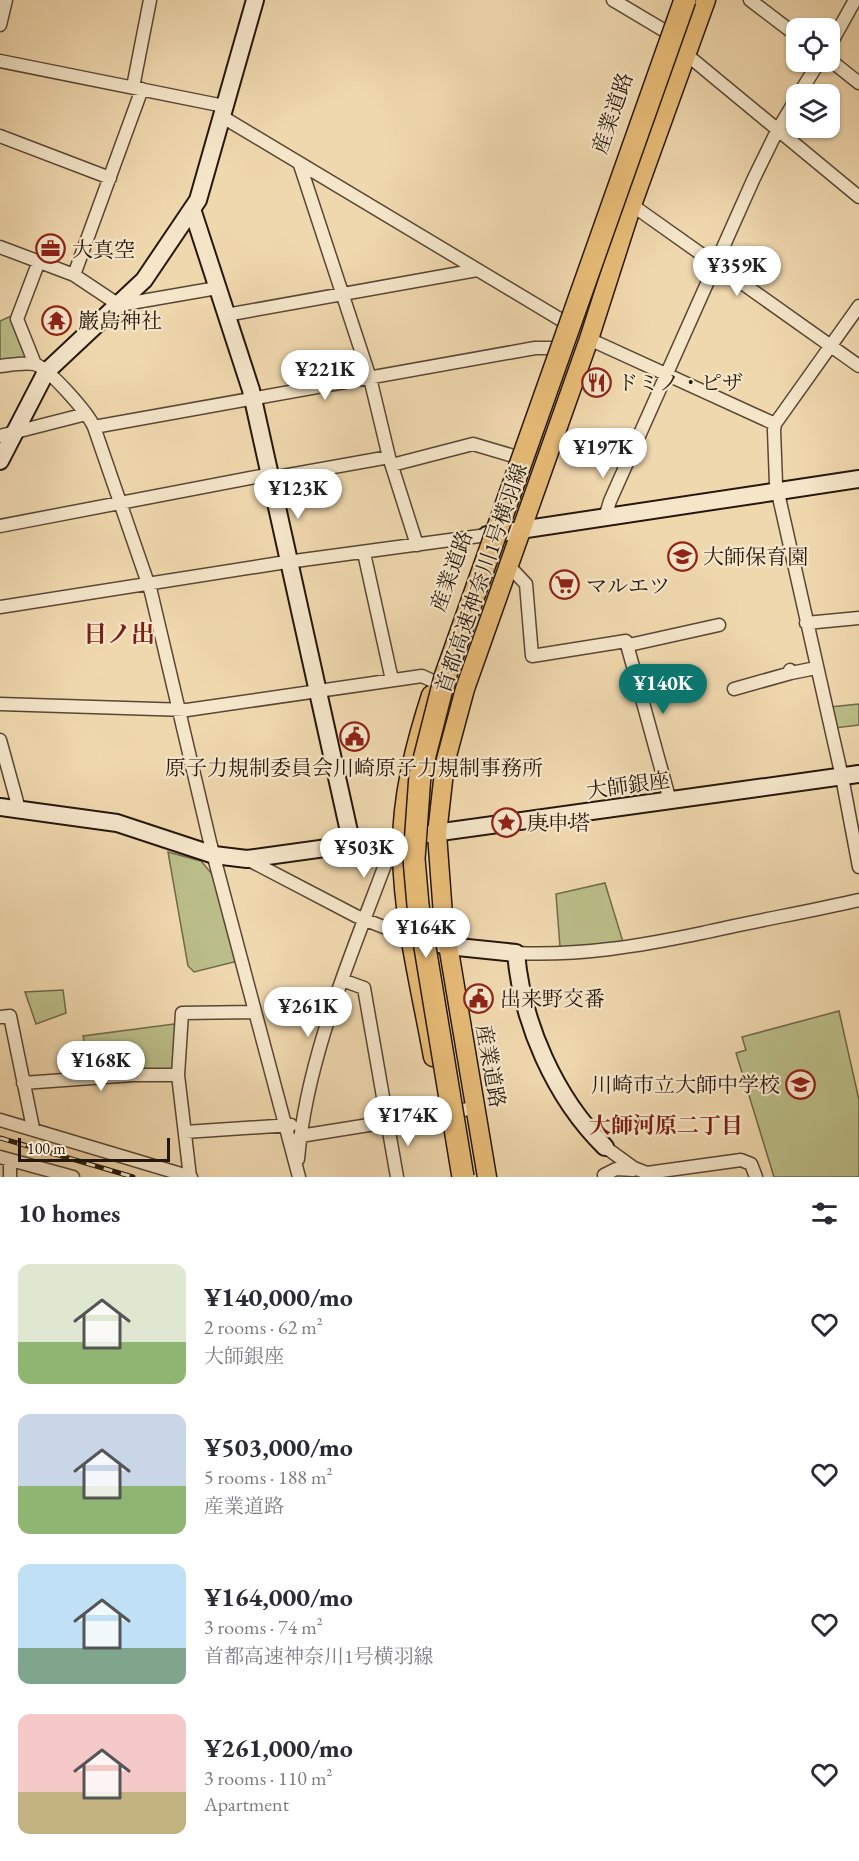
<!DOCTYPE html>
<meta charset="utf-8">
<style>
body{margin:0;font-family:"EB Garamond","Noto Serif JP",serif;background:#f7f7f7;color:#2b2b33;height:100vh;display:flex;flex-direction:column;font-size:22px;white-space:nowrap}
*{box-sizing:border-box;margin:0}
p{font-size:20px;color:#7c7c81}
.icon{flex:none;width:33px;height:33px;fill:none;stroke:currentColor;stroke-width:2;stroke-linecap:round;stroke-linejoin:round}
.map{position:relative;height:1177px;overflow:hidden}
.side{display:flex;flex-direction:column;background:#fff;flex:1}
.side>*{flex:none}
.controls{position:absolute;left:786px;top:18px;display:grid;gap:12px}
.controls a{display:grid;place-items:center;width:54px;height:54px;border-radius:12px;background:#fff;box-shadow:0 2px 4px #0004;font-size:30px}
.scale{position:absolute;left:18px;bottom:15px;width:152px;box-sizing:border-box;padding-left:6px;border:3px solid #26170c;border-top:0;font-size:16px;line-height:21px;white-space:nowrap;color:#26170c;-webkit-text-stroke:4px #f5e6ca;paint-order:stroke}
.price{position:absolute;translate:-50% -51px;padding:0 14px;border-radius:21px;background:#fff;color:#222;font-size:20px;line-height:39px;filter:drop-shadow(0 2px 3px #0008)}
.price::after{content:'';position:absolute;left:50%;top:36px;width:18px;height:14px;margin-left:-9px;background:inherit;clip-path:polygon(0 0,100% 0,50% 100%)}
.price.on{background:#0f766e;color:#fff}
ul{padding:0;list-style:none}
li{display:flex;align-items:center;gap:18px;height:150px;padding:0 18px}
li span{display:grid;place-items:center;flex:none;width:168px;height:120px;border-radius:12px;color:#555}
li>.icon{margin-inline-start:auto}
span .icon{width:72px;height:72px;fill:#fffc;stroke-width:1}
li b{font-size:26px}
h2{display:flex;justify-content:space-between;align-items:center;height:72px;padding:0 18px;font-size:26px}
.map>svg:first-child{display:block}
.green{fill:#bbbe89;stroke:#706a4a;stroke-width:1.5}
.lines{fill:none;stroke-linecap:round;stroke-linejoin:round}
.street-casing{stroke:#584734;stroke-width:15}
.secondary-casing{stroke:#26170c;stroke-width:20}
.primary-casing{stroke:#26170c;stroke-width:21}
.street{stroke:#f5e6ca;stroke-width:12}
.secondary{stroke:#f5e6ca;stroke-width:16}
.primary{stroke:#e8bc77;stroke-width:18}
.rail-casing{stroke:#26170c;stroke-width:5}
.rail{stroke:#f5e6ca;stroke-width:3;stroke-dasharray:9;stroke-linecap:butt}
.highway-bridge-casing{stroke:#26170c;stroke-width:24;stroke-linecap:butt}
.highway-bridge{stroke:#e8bc77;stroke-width:21}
.labels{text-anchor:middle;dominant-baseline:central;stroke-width:4.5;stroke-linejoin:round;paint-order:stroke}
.street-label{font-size:21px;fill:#26170c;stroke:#f5e6ca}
.poi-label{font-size:21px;fill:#26170c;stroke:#f5e6ca;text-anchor:start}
.neighbourhood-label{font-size:22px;font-weight:bold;fill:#7a1f14;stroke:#f5e6ca}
.quarter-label{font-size:24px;font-weight:bold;fill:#7a1f14;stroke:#f5e6ca}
</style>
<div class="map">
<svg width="859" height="1177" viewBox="0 0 859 1177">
<rect width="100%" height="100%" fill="#f0d8ae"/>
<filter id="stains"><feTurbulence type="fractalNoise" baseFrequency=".00333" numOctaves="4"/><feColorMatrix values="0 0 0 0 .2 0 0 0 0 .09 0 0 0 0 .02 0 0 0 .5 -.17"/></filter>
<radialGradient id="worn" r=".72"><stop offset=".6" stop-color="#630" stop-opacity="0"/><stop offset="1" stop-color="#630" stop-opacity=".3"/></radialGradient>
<path class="green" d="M11,316L29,357L0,362V321Z
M859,704V725L835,728L830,707Z
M168,852L201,861L212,874L238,961L194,972L188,966Z
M605,883L623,942L585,947H560L556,894Z
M63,990L66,1013L36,1024L25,992Z
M839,1011L859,1100V1177H774L736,1053L746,1050L742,1037Z
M174,1024L177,1028L176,1070L91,1073L83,1036Z"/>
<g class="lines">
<defs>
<path id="street" d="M613,0L665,31
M750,0L796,35
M0,25L6,0
M830,45L855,0
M686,54L859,197
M830,60L859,83
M0,61L224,106
M133,87L150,0
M799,94L819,62
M221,116L563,321
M0,136L110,178
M300,165L370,378L389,457L417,545
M632,205L859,366
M0,247L74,275L119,305L217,288
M74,275L142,89
M859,306L775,424L774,430L776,484L842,777L859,867
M226,315L477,270
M589,339L775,424
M35,364L17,319L39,261
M0,366C10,365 24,362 34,364C48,367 88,413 94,427L151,592L210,842L299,1177
M94,427L535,348H554
M0,436L86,414
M392,465L473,444L517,457
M272,478L389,457
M605,518L610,501L754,178L777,131L796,99
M0,526L271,474
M364,553L392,680
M509,566L526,584L532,656L626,641L670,801
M0,607L280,563L487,535
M806,623L859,618
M629,645L719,625
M790,670L791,673L816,668
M734,689L791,673
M0,704L187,710L422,676L435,682
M0,740L19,809
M247,859L356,916L411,938
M516,953C580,956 640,946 702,933C754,921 807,912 859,900
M342,980L364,988L397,1177
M0,1017L10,1016L33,1128
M23,1083L133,1075H178
M0,1120L191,1177
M185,1132L291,1125
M300,1136L475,1108
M605,1147L634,1168L647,1173L741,1160L751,1164L756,1177
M0,1157L73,1177
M298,1159C307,1054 353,952 389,854L388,841
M604,1175L616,1169L633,1170
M10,1177V1160
M190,1177L178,1075L182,1013L254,1012"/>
<path id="secondary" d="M192,209L251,390L352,845
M0,461L46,372L144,280L198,200L255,0
M487,535L859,479
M0,807L117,823L214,855L247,859L859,774
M415,939L448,946L516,953C522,1023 555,1098 605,1147"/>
<path id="primary" d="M431,695C415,745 401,798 402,852C403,921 421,990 433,1057
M487,1177L443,915L437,834L445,763L465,689L589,339L632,205L706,0"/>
</defs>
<use href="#street" class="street-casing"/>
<use href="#secondary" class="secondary-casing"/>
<use href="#primary" class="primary-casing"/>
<use href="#street" class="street"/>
<use href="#secondary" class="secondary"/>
<use href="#primary" class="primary"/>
<defs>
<path id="rail" d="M0,1138L133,1177"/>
</defs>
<use href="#rail" class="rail-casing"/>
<use href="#rail" class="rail"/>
<defs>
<path id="highway-bridge" d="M463,1177L418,905L414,859L420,775L445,677L685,0"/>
</defs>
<use href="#highway-bridge" class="highway-bridge-casing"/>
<use href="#highway-bridge" class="highway-bridge"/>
</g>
<defs>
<symbol id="office-ring" viewBox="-11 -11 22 22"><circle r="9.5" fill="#f5e6ca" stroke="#8f2418" stroke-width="1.5"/><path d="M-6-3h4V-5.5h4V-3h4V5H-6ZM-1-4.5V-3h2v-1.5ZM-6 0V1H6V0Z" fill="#8f2418"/></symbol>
<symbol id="temple-ring" viewBox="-11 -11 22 22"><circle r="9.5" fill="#f5e6ca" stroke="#8f2418" stroke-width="1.5"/><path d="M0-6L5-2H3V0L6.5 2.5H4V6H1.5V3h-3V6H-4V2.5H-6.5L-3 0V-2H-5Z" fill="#8f2418"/></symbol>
<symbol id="restaurant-ring" viewBox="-11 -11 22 22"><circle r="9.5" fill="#f5e6ca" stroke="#8f2418" stroke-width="1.5"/><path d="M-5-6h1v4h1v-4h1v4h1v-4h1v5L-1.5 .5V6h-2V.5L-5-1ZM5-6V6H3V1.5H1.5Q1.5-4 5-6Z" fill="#8f2418"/></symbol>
<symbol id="school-ring" viewBox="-11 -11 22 22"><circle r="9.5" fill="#f5e6ca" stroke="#8f2418" stroke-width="1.5"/><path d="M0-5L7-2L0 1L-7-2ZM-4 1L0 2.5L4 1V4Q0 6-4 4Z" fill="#8f2418"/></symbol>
<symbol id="supermarket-ring" viewBox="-11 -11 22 22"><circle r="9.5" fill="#f5e6ca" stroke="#8f2418" stroke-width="1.5"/><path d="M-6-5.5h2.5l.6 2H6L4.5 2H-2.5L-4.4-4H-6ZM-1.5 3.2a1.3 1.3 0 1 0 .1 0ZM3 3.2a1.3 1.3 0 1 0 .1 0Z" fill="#8f2418"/></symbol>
<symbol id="civic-ring" viewBox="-11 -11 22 22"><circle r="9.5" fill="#f5e6ca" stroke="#8f2418" stroke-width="1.5"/><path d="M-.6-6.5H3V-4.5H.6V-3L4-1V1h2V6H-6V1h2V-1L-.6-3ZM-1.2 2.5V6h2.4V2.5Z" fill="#8f2418"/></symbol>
<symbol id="sight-ring" viewBox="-11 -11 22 22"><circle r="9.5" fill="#f5e6ca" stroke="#8f2418" stroke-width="1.5"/><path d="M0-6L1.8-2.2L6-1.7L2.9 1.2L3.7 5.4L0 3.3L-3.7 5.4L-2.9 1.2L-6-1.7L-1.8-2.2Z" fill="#8f2418"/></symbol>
</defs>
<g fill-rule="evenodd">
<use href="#office-ring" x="34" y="232" width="33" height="33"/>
<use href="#temple-ring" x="40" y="304" width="33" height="33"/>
<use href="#restaurant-ring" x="580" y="366" width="33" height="33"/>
<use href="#school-ring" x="666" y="540" width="33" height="33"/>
<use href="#supermarket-ring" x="548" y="568" width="33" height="33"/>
<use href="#civic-ring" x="338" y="720" width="33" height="33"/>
<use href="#sight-ring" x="490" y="806" width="33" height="33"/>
<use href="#civic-ring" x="462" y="982" width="33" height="33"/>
<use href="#school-ring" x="784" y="1068" width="33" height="33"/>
</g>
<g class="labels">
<g class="street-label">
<text transform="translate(612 113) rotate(-71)">産業道路</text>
<text transform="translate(451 571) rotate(-70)">産業道路</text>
<text transform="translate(481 578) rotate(-71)">首都高速神奈川1号横羽線</text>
<text transform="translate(628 785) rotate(-8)">大師銀座</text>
<text transform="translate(491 1066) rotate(80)">産業道路</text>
</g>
<g class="poi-label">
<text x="72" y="249">大真空</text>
<text x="78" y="320">巌島神社</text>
<text x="617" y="382">ドミノ・ピザ</text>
<text x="703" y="556">大師保育園</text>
<text x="586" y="585">マルエツ</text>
<text x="354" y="767" text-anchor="middle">原子力規制委員会川崎原子力規制事務所</text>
<text x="527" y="822">庚申塔</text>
<text x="500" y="998">出来野交番</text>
<text x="780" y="1084" text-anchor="end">川崎市立大師中学校</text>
</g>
<g class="neighbourhood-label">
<text x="666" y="1125">大師河原二丁目</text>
</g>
<g class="quarter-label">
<text x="119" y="633">日ノ出</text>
</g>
</g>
<rect width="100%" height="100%" filter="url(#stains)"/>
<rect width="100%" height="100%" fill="url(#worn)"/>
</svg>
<div class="controls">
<a><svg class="icon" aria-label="locate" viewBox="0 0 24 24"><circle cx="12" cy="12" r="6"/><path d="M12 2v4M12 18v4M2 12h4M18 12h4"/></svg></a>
<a><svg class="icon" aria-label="layers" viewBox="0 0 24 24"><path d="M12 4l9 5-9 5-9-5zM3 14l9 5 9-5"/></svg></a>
</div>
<div class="scale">100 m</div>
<b class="price" style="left:737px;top:297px">¥359K</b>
<b class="price" style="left:325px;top:401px">¥221K</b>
<b class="price" style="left:603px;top:479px">¥197K</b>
<b class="price" style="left:298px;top:520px">¥123K</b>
<b class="price on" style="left:663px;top:715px">¥140K</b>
<b class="price" style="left:364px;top:879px">¥503K</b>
<b class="price" style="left:426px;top:959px">¥164K</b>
<b class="price" style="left:308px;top:1038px">¥261K</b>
<b class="price" style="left:101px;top:1092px">¥168K</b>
<b class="price" style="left:408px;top:1147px">¥174K</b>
</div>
<section class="side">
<h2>10 homes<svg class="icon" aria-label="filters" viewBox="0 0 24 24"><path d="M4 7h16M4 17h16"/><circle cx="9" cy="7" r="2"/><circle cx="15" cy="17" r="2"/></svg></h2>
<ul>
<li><span style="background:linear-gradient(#dfe7d0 65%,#8fb573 0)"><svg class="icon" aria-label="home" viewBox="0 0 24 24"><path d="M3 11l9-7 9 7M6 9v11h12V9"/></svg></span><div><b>¥140,000/mo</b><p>2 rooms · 62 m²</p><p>大師銀座</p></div><svg class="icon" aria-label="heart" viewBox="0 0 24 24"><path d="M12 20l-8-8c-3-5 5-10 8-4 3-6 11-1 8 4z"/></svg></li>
<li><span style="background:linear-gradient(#c9d6e8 60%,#8fb573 0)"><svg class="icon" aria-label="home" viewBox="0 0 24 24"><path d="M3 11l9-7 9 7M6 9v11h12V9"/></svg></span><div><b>¥503,000/mo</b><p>5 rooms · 188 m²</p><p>産業道路</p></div><svg class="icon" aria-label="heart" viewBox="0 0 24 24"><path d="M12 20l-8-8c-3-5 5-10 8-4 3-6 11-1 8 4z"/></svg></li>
<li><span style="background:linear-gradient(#bfe0f5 70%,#7fa58c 0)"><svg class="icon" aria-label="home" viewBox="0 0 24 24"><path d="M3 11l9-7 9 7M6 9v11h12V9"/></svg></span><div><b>¥164,000/mo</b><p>3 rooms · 74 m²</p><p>首都高速神奈川1号横羽線</p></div><svg class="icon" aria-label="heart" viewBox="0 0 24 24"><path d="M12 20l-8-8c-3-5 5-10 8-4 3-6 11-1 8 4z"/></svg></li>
<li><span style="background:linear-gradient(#f6c9c9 65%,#c2b280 0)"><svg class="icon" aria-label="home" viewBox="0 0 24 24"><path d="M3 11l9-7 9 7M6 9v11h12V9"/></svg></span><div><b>¥261,000/mo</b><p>3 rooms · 110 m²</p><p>Apartment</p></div><svg class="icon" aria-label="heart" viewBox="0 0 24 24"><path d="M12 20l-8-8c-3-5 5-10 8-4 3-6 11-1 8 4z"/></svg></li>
</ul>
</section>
